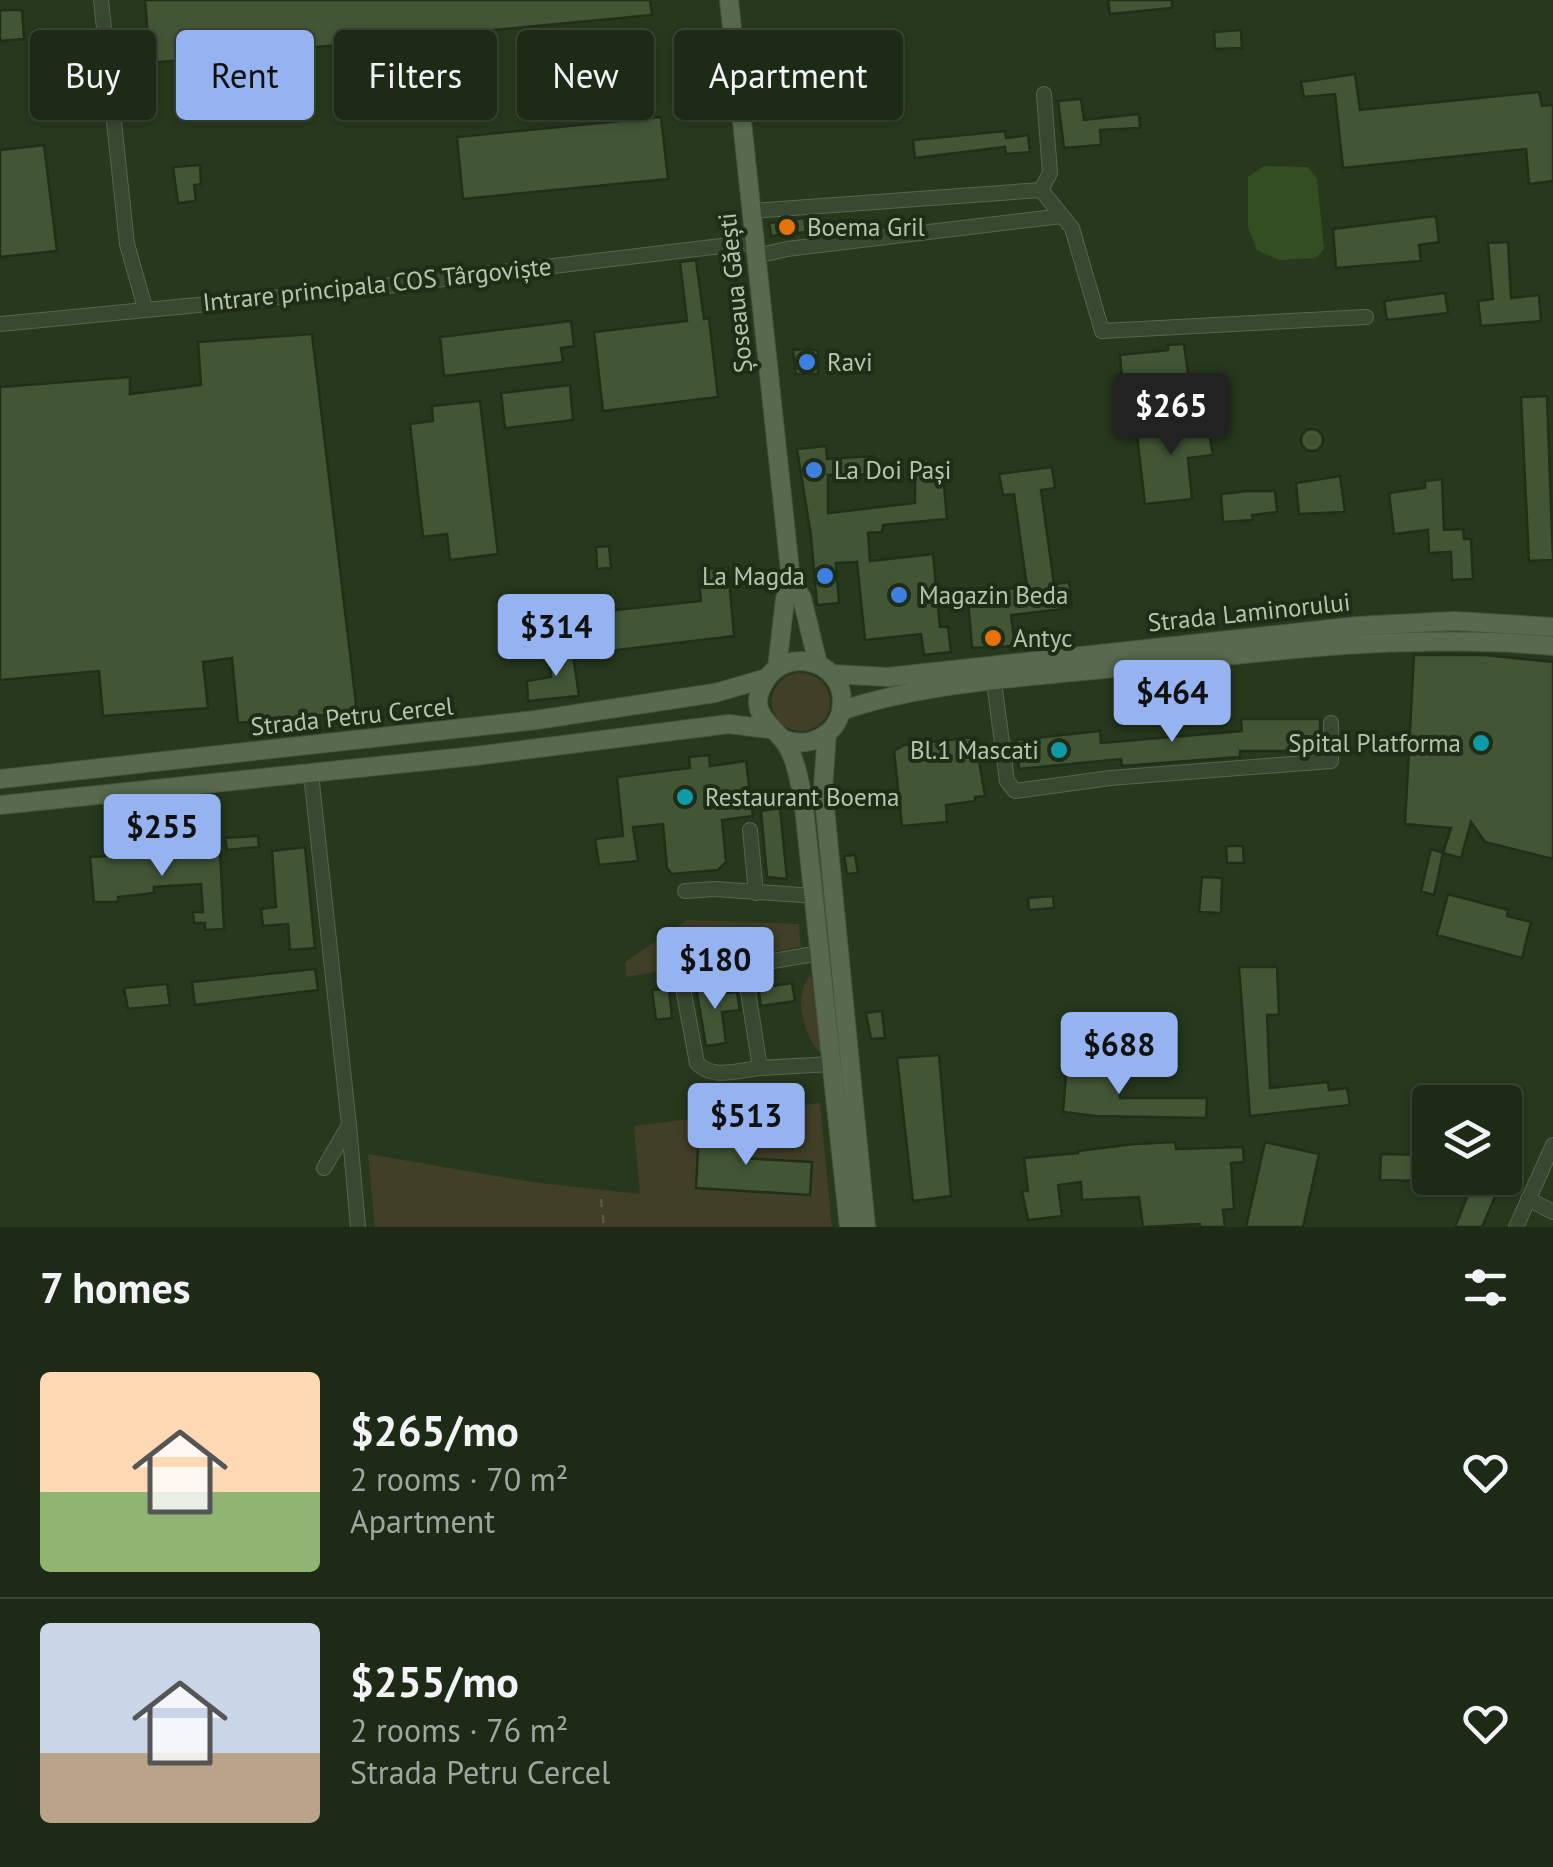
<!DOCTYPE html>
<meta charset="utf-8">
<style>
body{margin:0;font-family:"PT Sans",sans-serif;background:#25321f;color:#f1f3f6;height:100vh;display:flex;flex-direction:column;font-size:38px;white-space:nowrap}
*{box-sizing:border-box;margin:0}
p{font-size:32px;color:#a0a7a1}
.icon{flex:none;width:55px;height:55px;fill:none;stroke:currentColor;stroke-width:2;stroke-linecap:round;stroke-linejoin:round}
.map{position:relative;height:1227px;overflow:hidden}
.sheet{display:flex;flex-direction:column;background:#1d2a16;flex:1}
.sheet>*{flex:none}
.banner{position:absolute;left:30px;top:30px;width:1000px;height:90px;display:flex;gap:20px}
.buttons{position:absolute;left:1412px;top:1085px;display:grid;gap:20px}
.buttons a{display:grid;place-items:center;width:110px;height:110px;border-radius:10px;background:#1d2a16;box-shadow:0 2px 8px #0004,0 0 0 2px #3b4635;font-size:50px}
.price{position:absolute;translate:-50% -85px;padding:0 22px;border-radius:10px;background:#95b2f1;color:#111;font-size:32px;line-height:65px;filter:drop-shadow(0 2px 5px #0008)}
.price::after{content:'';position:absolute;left:50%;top:60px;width:30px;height:22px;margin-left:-15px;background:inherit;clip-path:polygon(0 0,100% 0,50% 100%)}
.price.active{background:#222;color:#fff}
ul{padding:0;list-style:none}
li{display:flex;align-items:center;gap:30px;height:250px;padding:0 40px}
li+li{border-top:2px solid #3b4635}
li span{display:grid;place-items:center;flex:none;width:280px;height:200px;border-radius:10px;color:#555}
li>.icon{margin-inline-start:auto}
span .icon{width:120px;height:120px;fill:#fffc;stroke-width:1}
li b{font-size:42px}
h2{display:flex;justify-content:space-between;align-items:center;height:120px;padding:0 40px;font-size:42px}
.pill{padding:0 35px;border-radius:10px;background:#1d2a16;box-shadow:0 2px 8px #0004,0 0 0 2px #3b4635;font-size:35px;line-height:90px}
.pill.active{background:#95b2f1;color:#111}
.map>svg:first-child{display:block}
.green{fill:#413f27}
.water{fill:#334f21}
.building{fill:#425636;stroke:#212e18;stroke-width:2.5}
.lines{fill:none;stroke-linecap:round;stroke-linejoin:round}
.minor-casing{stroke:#57664e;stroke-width:16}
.major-casing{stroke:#46543d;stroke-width:20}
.path{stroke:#585d42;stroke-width:2.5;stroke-dasharray:8 8;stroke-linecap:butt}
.minor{stroke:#394831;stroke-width:14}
.major{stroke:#58694e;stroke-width:18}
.food-dot{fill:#e8710a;stroke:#1f2c17;stroke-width:4}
.shop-dot{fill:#3f7fe0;stroke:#1f2c17;stroke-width:4}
.culture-dot{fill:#0f9aa8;stroke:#1f2c17;stroke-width:4}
.labels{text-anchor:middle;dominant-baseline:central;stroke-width:8;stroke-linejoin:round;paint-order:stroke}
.poi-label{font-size:25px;fill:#b4c6aa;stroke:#1f2c17;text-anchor:start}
.street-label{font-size:25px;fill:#b4c6aa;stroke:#1f2c17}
</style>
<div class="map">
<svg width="1553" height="1227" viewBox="0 0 1553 1227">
<rect width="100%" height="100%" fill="#27381d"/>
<path class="green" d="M772 702a29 29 0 1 1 58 0a29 29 0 1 1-58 0Z
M687,920L799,924L801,947L626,977L625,962Z
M811,975L822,1051H818C803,1031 792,995 811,975Z
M820,1103L832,1227H375L368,1154L532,1182L640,1194L634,1126Z"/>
<path class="water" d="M1264,166L1308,167L1317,179L1324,249L1316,258L1279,260L1257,250L1248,227V177Z"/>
<path class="building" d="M145,0H650L652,15L150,63Z
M1108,0H1172V8L1110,14Z
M0,10H22L24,39L0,41Z
M1241,30L1242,48L1215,49L1214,32Z
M1355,74L1360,110L1539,92L1542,106L1553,105V181L1529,184L1526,149L1343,168L1335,94L1304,97L1301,82Z
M1081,99L1084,120L1139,114L1140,128L1100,130L1101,145L1064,148L1058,101Z
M661,117L668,179L463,199L457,137Z
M1005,131L1006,138L1028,135L1030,152L1006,154L1005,147L915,158L913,140Z
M44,145L57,251L0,257V150Z
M200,165L201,184L194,185L196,201L178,203L173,167Z
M1436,216L1439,242L1419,245L1421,261L1336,268L1333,229Z
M804,218L806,232L771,236L769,223Z
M1508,242L1511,298L1539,295L1541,321L1481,326L1478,301L1493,299L1488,243Z
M696,260L704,319L709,318L718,397L603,411L594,332L687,321L680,262Z
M1445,293L1448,313L1387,320L1384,301Z
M571,321L574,346L561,348L563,362L444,376L440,337Z
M312,334L357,712L238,723L232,658L203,662L208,708L103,716L99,671L0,680V387L130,377V394L201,385L198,342Z
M1184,344L1188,374L1122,380L1120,355L1168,350V345Z
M810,349L818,351V374H796L793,350Z
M570,385L573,420L505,428L501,393Z
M1547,396L1553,560L1529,561L1521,397Z
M480,401L498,554L450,560L447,534L423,537L410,424L433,421L432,406Z
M1207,420L1213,455L1188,458L1192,499L1145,504L1136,427Z
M1301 440a11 11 0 1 1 22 0a11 11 0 1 1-22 0Z
M826,446L827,459L873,456L875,474L828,475V513L915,503V470L943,474L947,519L883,525L882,532L868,533L870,561L933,554L940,627H948L951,652L924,655L921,634L865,640L857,562L836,563L839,603L817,605L811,536L797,449Z
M1052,467L1055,488L1041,490L1054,584L1069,582L1072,608L1011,615L1015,646L972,648L968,599L1008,594L1007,589L1027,587L1014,494L1003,495L999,474Z
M1340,476L1345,512L1299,514L1296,483Z
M1442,479L1444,530L1463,529L1464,539H1471L1473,579L1452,580L1451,552L1429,553L1428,530L1394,534L1389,493L1425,488V481Z
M1249,491H1275L1277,512L1252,515L1253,520L1223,522L1221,494Z
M609,546L611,568L597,569L596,547Z
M728,567L734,636L593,653L588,613L701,601L698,570Z
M572,648L579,696L528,701L527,681L551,677L549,651Z
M1414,655H1485L1553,662V859L1485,842L1471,822L1461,858L1443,853L1451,828L1405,824Z
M1241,719H1320V751H1240V757L1122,766L1121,759L1019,769L1016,740L1100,731L1101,743L1242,731Z
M975,737L985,796L975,797V801L946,805L947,822L902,826L894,751L904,745Z
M709,755L710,766L746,761L753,816L722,820L726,862L718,870L672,874L667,868L663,824L633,827L638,861L599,865L595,839L623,836L617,777L690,768L689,757Z
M780,808L787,879L767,877L761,811Z
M258,836L259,847L227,850L225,838Z
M1226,846H1243L1244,863H1227Z
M305,847L315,948L290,950L288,924L263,926L261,909L276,907L272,851Z
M1431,849L1443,853L1434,895L1421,891Z
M220,850L224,929L205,930V923H194L193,912H203L201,884L154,887V893L118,897V902H94L90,857Z
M855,855L858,873L847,874L844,856Z
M1202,877L1222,878L1221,913L1199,912Z
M1448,894L1508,910L1507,916L1531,922L1522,958L1437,935Z
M1053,896L1054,908L1029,910L1028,898Z
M1239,967H1277L1279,1015H1267L1270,1088L1328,1082L1329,1090L1347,1088L1350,1105L1250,1116Z
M315,969L318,990L195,1005L192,982Z
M792,983L795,1001L761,1006L758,988Z
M167,984L170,1005L128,1009L124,988Z
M717,984L719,994L737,992L740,1010L722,1012L726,1043L706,1046L696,987Z
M669,988L672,1018L656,1020L652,990Z
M882,1011L885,1038L871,1039L866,1013Z
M939,1055L951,1196L913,1201L897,1058Z
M1067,1063L1118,1067L1120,1098H1207L1206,1118L1096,1116L1063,1112Z
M699,1130L744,1132L742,1158L812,1162L810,1195L696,1188Z
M1175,1142L1176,1149L1243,1147L1244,1162L1231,1163L1234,1209L1223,1210L1225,1227H1200V1224L1143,1227L1139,1197L1082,1200L1081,1182L1058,1185L1062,1216L1028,1220L1022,1191H1028L1024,1158L1078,1153V1151L1134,1144Z
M1265,1142L1319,1154L1303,1227H1246Z
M1381,1154L1430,1155V1181L1380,1180Z
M1474,1180L1498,1190L1482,1227H1455Z"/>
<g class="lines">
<defs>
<path id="minor" d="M101,0L127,244L145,308
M1041,190L1072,228L1102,331L1366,317
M751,211L1041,190L1050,173L1044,94
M757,256L787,249L1062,216
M0,324L343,291L755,242
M994,682L1007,781L1015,791L1110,778L1331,761V723
M311,774L349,1125L324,1168
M750,830L756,893
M685,891L715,889L815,896
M820,953L744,966L760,1068L831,1064
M744,966L693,974L683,988L697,1063C712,1080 739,1070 760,1068
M349,1125L358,1227
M1528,1199L1553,1212
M1516,1227L1553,1145"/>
<path id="major" d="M729,0L791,580L802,598L818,664
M777,668L785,599L791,580
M832,674L888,677L1357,626L1455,621L1553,627
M841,711C917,684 1023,677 1104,669C1254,653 1403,632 1553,646
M827,733L823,788L866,1227
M782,739C810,750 842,734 842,701C842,660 786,646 765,681C747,710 767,721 783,740C795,754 799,780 803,798L849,1227
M0,779L536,720L715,693L767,678
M0,805L475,756L729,724L769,729"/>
</defs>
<use href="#minor" class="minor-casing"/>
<use href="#major" class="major-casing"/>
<path class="path" d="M601,1199L604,1227"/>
<use href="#minor" class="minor"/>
<use href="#major" class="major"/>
</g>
<g class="food-dot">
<circle cx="787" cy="227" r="10"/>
<circle cx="993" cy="638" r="10"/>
</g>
<g class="shop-dot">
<circle cx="807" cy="362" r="10"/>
<circle cx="814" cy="470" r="10"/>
<circle cx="825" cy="576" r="10"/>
<circle cx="899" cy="595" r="10"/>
</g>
<g class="culture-dot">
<circle cx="1481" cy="743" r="10"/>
<circle cx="1059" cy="750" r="10"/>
<circle cx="685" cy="797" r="10"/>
</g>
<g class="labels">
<g class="poi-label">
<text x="807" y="227">Boema Gril</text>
<text x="827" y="362">Ravi</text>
<text x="834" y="470">La Doi Pași</text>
<text x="805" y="576" text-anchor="end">La Magda</text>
<text x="919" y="595">Magazin Beda</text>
<text x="1013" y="638">Antyc</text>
<text x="1461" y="743" text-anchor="end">Spital Platforma</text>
<text x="1039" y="750" text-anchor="end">Bl.1 Mascati</text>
<text x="705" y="797">Restaurant Boema</text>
</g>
<g class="street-label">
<text transform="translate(377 284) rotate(-6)">Intrare principala COS Târgoviște</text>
<text transform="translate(735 293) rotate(-96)">Șoseaua Găești</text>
<text transform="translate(1249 612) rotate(-6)">Strada Laminorului</text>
<text transform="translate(352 716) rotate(-6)">Strada Petru Cercel</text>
</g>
</g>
</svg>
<div class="buttons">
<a><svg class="icon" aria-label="layers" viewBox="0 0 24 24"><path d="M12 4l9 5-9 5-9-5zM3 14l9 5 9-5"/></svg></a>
</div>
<b class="price active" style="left:1171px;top:458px">$265</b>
<b class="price" style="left:556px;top:679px">$314</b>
<b class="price" style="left:1172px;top:745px">$464</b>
<b class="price" style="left:162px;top:879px">$255</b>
<b class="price" style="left:715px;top:1012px">$180</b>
<b class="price" style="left:1119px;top:1097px">$688</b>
<b class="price" style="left:746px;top:1168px">$513</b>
<div class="banner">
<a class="pill">Buy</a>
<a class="pill active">Rent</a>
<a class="pill">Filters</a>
<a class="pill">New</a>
<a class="pill">Apartment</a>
</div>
</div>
<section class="sheet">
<h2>7 homes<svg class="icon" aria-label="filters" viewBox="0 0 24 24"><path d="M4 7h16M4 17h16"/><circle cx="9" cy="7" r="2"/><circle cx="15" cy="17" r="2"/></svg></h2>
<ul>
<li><span style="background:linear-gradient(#ffd9b3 60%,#8fb573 0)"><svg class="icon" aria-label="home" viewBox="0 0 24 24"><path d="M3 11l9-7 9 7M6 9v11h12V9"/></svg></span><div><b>$265/mo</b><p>2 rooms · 70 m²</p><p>Apartment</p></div><svg class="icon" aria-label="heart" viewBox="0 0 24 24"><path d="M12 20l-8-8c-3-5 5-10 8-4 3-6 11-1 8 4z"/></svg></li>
<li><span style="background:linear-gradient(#c9d6e8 65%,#b9a48a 0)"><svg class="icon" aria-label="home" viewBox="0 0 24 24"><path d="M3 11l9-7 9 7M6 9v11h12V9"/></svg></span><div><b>$255/mo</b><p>2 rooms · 76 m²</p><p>Strada Petru Cercel</p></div><svg class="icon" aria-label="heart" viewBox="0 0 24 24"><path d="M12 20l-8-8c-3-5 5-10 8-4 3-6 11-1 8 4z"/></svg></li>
</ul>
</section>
